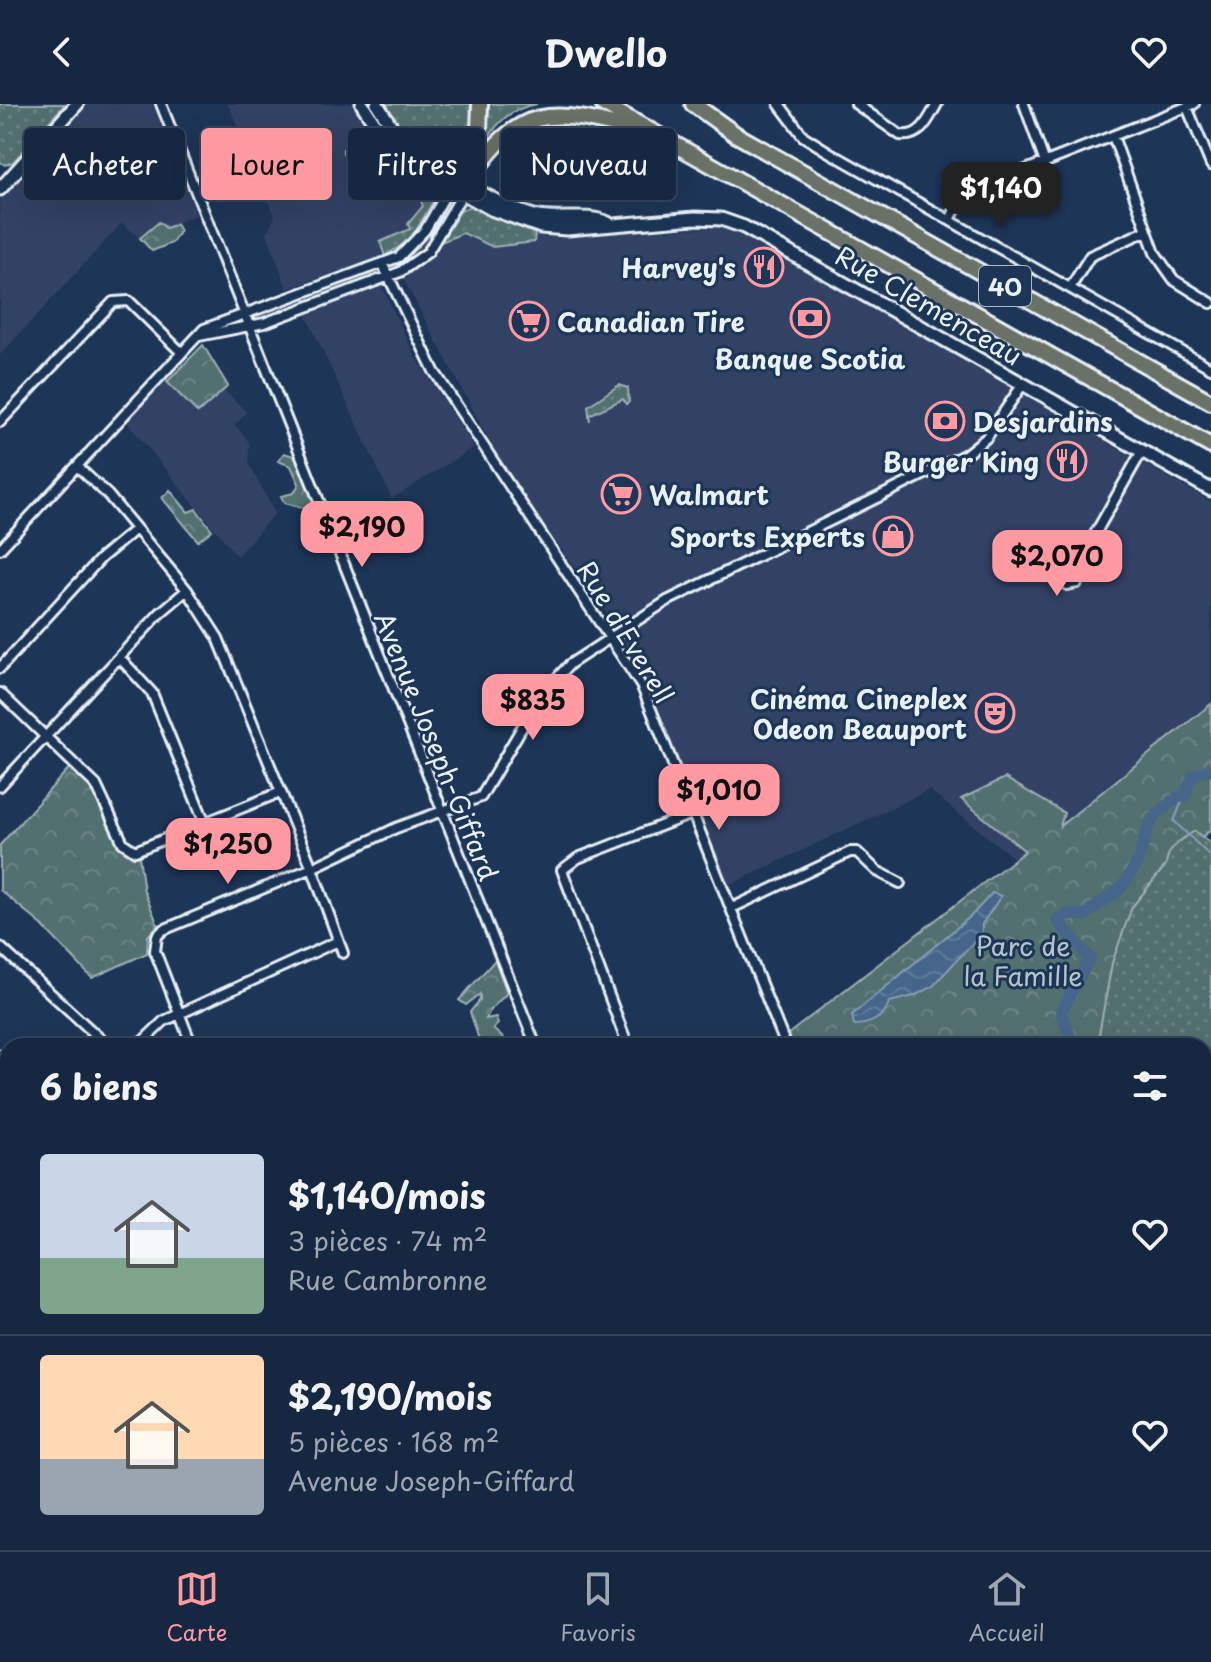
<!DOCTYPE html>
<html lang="fr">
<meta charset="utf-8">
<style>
body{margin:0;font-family:"Playpen Sans",sans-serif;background:#1f3048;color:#f1f3f6;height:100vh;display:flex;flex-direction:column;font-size:30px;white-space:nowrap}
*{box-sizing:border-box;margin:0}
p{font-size:26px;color:#9ea6b1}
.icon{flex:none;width:44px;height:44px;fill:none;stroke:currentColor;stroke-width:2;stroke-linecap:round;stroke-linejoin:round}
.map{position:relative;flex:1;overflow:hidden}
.side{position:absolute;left:0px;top:934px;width:1212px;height:512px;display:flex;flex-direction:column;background:#162841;border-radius:24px 24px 0 0;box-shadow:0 8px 32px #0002,0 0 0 2px #35445a}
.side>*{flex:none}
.guide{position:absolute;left:24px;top:24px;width:800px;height:72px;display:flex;gap:16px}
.price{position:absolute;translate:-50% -68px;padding:0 18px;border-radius:16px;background:#ff9aa2;color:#111;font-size:26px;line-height:52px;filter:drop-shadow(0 2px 4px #0008)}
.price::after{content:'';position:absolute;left:50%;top:48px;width:24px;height:18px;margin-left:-12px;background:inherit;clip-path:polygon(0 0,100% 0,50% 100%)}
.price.active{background:#222;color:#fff}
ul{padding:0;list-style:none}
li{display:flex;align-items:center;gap:24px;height:200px;padding:0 40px}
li+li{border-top:2px solid #35445a}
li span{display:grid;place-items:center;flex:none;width:224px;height:160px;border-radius:8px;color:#555}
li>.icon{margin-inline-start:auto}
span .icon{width:96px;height:96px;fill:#fffc;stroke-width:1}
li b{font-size:34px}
h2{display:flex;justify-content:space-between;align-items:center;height:96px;padding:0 40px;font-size:34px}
.chip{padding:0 28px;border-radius:8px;background:#162841;box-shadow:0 8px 32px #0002,0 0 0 2px #35445a;font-size:28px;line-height:72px}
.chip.active{background:#ff9aa2;color:#111}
header{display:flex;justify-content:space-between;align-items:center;height:104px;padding:0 40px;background:#162841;font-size:36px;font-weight:700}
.menu{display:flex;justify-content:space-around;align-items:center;height:112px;border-top:2px solid #35445a;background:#162841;font-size:22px;color:#9ea6b1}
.menu a{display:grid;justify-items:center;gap:4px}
.menu .active{color:#ff9aa2}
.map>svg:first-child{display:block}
.built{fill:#334365}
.grass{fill:url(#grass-dots);stroke:#9eb0b4;stroke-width:2}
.forest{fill:url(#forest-crowns);stroke:#9eb0b4;stroke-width:2}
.water{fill:url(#water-waves);stroke:#869eb6;stroke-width:2}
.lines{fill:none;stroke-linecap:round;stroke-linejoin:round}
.stream{stroke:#869eb6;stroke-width:2}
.river{stroke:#44668a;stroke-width:12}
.street-casing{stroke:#e8f1f8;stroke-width:14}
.secondary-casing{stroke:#e8f1f8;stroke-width:17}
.highway-casing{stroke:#e8f1f8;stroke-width:20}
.street{stroke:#1d3557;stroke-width:8}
.secondary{stroke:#1d3557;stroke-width:11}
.highway{stroke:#6a7166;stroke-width:14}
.labels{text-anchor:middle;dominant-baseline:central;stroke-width:6;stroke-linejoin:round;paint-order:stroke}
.shield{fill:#1d3557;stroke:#abb9c8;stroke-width:2}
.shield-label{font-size:24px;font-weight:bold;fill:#e8f1f8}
.poi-label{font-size:26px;font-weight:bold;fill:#e8f1f8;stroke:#1d3557;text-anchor:end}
.street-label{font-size:26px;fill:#e8f1f8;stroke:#1d3557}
.park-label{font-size:26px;fill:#b4c4c8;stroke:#1d3557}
</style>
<header><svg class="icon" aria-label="back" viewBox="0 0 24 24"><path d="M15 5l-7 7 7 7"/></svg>Dwello<svg class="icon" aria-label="heart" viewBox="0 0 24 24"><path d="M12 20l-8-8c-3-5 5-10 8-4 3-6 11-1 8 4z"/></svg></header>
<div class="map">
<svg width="1211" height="1446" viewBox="0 0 1211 1446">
<defs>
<pattern id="grass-dots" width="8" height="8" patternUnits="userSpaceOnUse" patternTransform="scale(2)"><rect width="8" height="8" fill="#53706f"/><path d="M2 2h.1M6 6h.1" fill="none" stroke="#6c8584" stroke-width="1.8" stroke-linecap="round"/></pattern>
<pattern id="forest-crowns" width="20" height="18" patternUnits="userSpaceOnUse" patternTransform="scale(2)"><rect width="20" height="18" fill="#53706f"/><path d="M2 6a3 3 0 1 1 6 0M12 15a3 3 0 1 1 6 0" fill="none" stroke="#6c8584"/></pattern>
<pattern id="water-waves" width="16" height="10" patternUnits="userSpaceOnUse" patternTransform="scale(2)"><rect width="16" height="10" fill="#44668a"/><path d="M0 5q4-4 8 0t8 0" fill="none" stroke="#5f7c9b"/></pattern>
</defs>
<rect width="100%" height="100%" fill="#1d3557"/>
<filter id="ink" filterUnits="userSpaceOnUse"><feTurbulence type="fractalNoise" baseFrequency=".0125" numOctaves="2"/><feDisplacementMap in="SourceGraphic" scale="16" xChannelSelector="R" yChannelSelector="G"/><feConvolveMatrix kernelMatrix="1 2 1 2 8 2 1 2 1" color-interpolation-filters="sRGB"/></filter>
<g filter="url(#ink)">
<path class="built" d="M86,0H153L196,111L166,124L159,118L140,134L122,119L0,251V96Z
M228,0H357L384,43L472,99L517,124L534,129L565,132L717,123L750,134L1211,398V600L1079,708L1015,755L929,686L727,782L645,574L607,510L504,364L390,150L287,185L267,129L275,112Z
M377,183L383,185L416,254L474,343L392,395L306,211Z
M186,251L247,308L235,321L249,338V360L275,409L237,452L125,316Z"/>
<path class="grass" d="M0,0H65L13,58L5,61L0,58Z
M385,0H475L476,18L457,59L449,61C420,45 402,28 385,0Z
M484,0H537C502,5 490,30 474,57Z
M373,30L394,55L434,80L438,89L411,135L385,152L380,138L410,125L408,120L423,102L412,76L407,78C399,61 380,62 369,38L343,49V45Z
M471,102L535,130L534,138L493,143L463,129L441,138L461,106Z
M619,281L628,284L629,298L626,300L623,295L589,311L590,317L588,302Z
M1194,726L1211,740V1304L1204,1311V942H1088L1099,930L1109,865L1132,800L1167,741Z
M964,1438H1078L1071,1446H974Z"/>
<path class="forest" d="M159,118L166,124L176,120L180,127L172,139L152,147L140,134Z
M203,241L228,282L198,309L167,278Z
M284,349L294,352L318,399L307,405L284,399L281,392L294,389L299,380L291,362L278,357Z
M170,386L188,408L196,405L212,426L198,437L162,394Z
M1211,600V726L1202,733L1195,727C1181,735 1167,744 1166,761L1132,803L1112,859L1099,930L1088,942H793L788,930L1025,747L961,695L1005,674L1064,709L1060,722Z
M71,662L94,684L121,742L139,752L144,787L158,821L148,832L147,849L92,874L42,821L0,786V741Z
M495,856L507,889L490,906L486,915L496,913L498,920L493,925L503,934L502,942H481L470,908L480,896V890L466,901L459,896Z
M1211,1304V1446H1071L1078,1438H1204V1311Z
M627,1438H724L725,1440L720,1446H621Z
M752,1438H817L819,1441L814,1446H760Z"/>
<path class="water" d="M992,789L1001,792L982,820V829L933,882L914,892L889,898C885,914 869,921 854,921L852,911L971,812Z"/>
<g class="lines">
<path class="stream" d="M1184,693L1174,717L1211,753
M1204,1264L1211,1257
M1204,1316L1211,1335"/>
<path class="river" d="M1068,942L1070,932L1061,908L1090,854L1057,816L1068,810L1084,812L1123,782L1137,759L1148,724L1157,710L1178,693H1184L1193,672L1211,665
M684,1446L693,1438"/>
<defs>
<path id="street" d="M161,0L536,942
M779,0L803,32L827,47L1211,264
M856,0L900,31C921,34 928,16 937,0
M1024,0L1045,59
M1187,3L1211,61
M1113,32L1155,149L1174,176L1211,199
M950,116L958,100L977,85L1194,0
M382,159L434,267L642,583L786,942
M1070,184L1090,152L1146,127
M199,232L264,219L400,168L428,148L463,89
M0,318L113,198L129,197L181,248
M77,362L108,391L187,486L218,534L312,764L343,849
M0,445L204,225L399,153L425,126L450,83
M1074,467L1063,469L1067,481L1077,479L1074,467L1142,347
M120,554L152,589L205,719
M0,564L101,454L136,425
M0,589L96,681L123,739L135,747L281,688
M0,682L160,509L187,486
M732,804L850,748H857L877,767L900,779
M0,843L108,942
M138,942L164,917L338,837
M192,942L155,847L157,832L163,826L312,764L396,724L481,693L541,591L570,560L667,497L966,350L986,334L1023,280
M628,942L562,766L578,754L694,709
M0,951L8,958
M0,1061L8,1068
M0,1122L8,1114
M0,1174L8,1181
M0,1271L8,1275
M35,1438L38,1446
M174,1438L175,1446
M257,1438V1446
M337,1438V1446
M507,1438H510
M745,1438L753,1446
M955,1438L965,1446
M404,1446L411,1438
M612,1446L619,1438
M824,1446L831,1438"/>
<path id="secondary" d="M362,0L390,43L404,56L491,105L541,123L567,125L695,114L721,115L744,123L1211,386
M377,0L399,34L413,46C451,69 491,100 534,112C558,118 586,109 608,119
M0,85L77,0"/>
<path id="highway" d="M603,0L1211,342
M693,0L735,30L1211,298
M456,72L479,26L480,0
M467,79C520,0 547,3 642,28"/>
</defs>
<use href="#street" class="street-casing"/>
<use href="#secondary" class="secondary-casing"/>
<use href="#highway" class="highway-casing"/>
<use href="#street" class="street"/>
<use href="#secondary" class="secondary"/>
<use href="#highway" class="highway"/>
</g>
</g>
<defs>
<symbol id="restaurant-ring" viewBox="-11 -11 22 22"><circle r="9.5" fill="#1d3557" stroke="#ff9aa2" stroke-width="1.5"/><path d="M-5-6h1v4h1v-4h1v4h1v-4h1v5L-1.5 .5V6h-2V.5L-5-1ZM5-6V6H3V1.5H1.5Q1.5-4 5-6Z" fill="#ff9aa2"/></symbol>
<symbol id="bank-ring" viewBox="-11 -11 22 22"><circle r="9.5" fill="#1d3557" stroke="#ff9aa2" stroke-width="1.5"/><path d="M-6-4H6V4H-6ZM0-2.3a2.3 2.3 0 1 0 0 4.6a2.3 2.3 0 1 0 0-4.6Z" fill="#ff9aa2"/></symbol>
<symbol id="supermarket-ring" viewBox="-11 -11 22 22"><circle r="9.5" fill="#1d3557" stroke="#ff9aa2" stroke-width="1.5"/><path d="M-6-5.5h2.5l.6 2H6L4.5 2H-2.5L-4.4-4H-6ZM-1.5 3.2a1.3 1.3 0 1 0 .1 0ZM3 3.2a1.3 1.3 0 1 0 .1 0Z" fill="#ff9aa2"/></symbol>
<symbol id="shop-ring" viewBox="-11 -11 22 22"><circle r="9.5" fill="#1d3557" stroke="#ff9aa2" stroke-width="1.5"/><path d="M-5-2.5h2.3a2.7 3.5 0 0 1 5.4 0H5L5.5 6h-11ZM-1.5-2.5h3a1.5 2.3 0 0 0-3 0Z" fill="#ff9aa2"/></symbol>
<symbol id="theatre-ring" viewBox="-11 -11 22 22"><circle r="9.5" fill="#1d3557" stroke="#ff9aa2" stroke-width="1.5"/><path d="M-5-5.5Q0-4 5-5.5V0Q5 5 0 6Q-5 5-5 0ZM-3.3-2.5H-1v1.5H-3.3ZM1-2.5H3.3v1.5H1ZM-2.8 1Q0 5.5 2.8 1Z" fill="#ff9aa2"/></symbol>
</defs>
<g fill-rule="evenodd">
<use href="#restaurant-ring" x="742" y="141" width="44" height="44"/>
<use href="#bank-ring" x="788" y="192" width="44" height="44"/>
<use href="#supermarket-ring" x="507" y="195" width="44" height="44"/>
<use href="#bank-ring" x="923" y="295" width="44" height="44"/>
<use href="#restaurant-ring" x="1045" y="335" width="44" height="44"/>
<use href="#supermarket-ring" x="599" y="368" width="44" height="44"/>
<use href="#shop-ring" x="871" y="410" width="44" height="44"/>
<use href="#theatre-ring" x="973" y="587" width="44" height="44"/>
</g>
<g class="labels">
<rect class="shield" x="979" y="162" width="52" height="40" rx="6"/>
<g class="shield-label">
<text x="1005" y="182">40</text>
</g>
<g class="poi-label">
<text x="736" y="163">Harvey's</text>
<text x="557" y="217" text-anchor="start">Canadian Tire</text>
<text x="810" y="254" text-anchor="middle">Banque Scotia</text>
<text x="973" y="317" text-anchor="start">Desjardins</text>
<text x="1039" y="357">Burger King</text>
<text x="649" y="390" text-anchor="start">Walmart</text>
<text x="865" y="432">Sports Experts</text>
<text x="967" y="594">Cinéma Cineplex<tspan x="967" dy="30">Odeon Beauport</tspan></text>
</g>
<g class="street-label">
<text transform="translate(929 201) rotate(30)">Rue Clemenceau</text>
<text transform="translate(626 528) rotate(59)">Rue d'Everell</text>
<text transform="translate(437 642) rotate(68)">Avenue Joseph-Giffard</text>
</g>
<g class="park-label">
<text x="1023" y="841">Parc de<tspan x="1023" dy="30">la Famille</tspan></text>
</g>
</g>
</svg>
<b class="price active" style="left:1001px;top:126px">$1,140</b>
<b class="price" style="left:362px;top:465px">$2,190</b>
<b class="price" style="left:1057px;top:494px">$2,070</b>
<b class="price" style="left:533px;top:638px">$835</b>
<b class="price" style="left:719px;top:728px">$1,010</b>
<b class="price" style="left:228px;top:782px">$1,250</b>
<div class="guide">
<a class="chip">Acheter</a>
<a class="chip active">Louer</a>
<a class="chip">Filtres</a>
<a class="chip">Nouveau</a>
</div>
<section class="side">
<h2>6 biens<svg class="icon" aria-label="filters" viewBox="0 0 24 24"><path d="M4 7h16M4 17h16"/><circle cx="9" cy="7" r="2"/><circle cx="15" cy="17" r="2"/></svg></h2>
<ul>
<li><span style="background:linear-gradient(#c9d6e8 65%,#7fa58c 0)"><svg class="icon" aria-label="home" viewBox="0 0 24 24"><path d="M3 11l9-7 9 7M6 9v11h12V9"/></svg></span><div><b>$1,140/mois</b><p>3 pièces · 74 m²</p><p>Rue Cambronne</p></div><svg class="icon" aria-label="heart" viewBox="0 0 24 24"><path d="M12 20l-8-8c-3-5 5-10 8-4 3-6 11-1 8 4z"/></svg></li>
<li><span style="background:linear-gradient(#ffd9b3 65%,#9aa5b1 0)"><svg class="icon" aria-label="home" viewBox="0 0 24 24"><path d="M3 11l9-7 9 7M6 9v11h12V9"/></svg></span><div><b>$2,190/mois</b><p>5 pièces · 168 m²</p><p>Avenue Joseph-Giffard</p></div><svg class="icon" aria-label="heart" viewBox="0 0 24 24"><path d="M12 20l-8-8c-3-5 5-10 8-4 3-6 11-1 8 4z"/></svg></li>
</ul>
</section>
</div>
<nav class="menu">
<a class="active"><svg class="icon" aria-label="map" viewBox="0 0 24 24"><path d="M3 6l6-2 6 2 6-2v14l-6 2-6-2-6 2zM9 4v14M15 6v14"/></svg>Carte</a>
<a><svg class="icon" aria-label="saved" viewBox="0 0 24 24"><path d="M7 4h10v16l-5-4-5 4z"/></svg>Favoris</a>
<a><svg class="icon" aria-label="home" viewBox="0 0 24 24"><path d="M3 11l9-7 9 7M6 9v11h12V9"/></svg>Accueil</a>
</nav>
